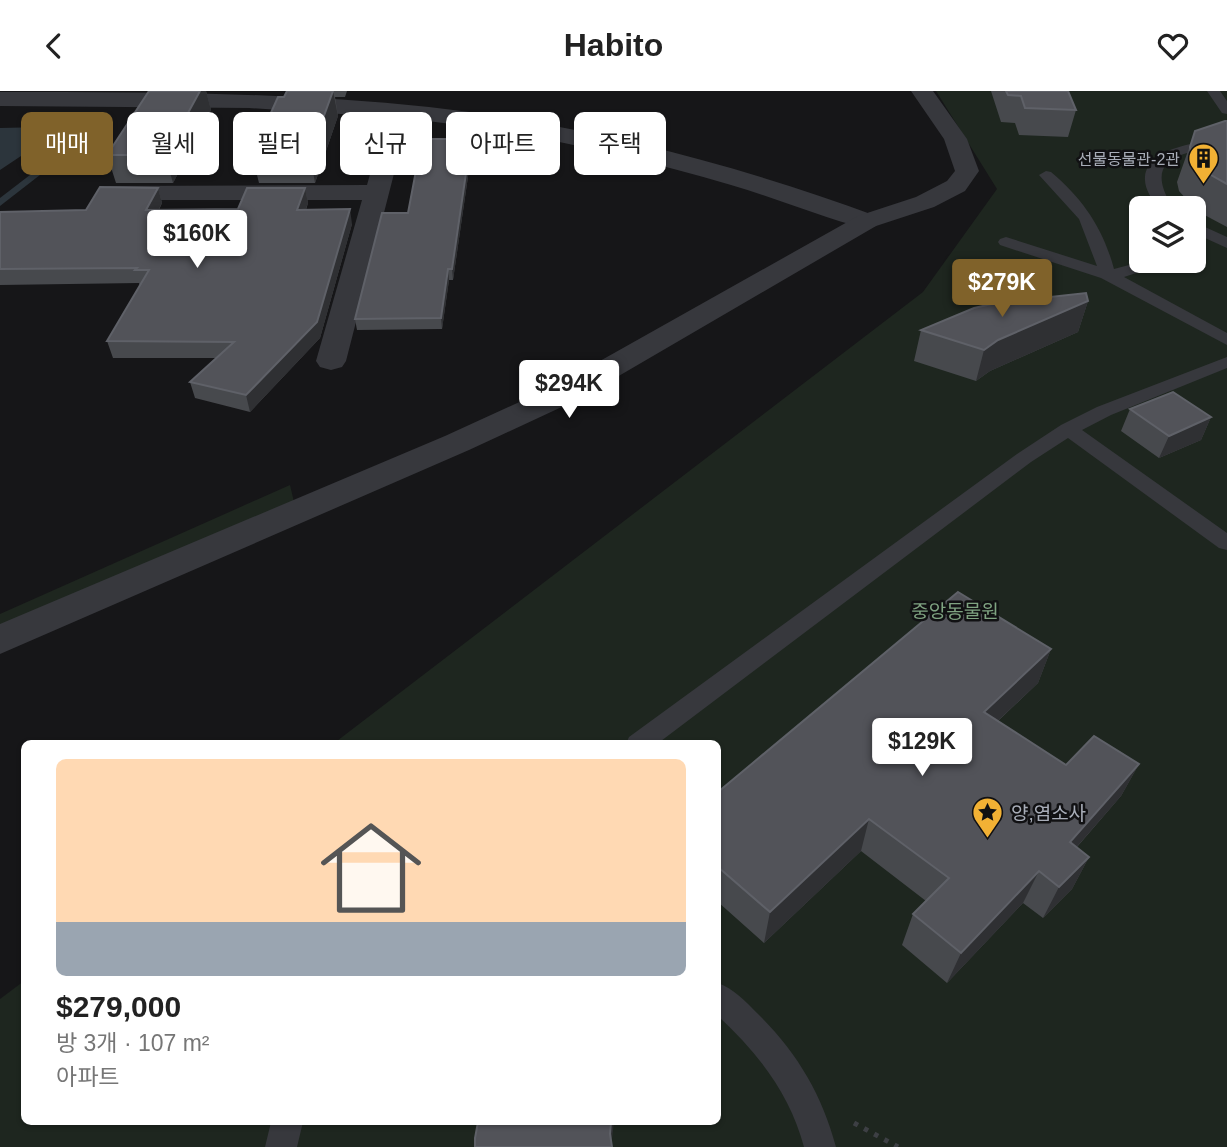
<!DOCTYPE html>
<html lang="ko">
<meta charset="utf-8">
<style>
body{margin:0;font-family:Arial,"Noto Sans KR",sans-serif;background:#f2f2f2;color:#222;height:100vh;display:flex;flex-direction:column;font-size:26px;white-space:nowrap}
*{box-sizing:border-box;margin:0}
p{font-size:23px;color:#767676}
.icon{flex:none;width:38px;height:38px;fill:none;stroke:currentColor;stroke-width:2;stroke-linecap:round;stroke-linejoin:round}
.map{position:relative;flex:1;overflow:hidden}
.sheet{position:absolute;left:21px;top:649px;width:700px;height:385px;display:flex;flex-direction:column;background:#fff;border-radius:10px;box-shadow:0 2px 5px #0004}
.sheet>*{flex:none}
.hud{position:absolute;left:21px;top:21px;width:700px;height:63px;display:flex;gap:14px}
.buttons{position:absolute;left:1129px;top:105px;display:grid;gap:14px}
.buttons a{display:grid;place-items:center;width:77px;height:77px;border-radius:10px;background:#fff;box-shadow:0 2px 5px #0004;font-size:35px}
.price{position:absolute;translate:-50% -60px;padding:0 16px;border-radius:7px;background:#fff;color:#222;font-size:23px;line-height:46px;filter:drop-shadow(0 2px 4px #0008)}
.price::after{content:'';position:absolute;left:50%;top:42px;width:21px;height:16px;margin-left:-10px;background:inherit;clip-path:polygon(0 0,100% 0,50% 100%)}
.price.selected{background:#80622a;color:#fff}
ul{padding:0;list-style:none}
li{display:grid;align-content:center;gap:14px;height:371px;padding:0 35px}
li+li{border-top:2px solid #e0e0e0}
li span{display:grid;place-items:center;height:217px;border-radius:10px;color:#555}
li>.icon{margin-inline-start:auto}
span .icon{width:126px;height:126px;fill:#fffc;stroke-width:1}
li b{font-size:30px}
.tag{padding:0 24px;border-radius:10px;background:#fff;box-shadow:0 2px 5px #0004;font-size:24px;line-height:63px}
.tag.selected{background:#80622a;color:#fff}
header{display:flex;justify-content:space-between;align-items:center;height:91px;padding:0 35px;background:#fff;font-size:32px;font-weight:700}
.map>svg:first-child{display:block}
.green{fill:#1e261f;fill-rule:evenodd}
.water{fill:#2c353c}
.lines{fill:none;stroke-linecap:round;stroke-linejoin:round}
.stream{fill:#2c353c;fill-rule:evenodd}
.path{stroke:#3d3f44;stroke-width:5;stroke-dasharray:4.5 7;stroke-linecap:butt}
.service{fill:#37383d;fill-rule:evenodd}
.minor{fill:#37383d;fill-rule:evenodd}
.tertiary{fill:#37383d;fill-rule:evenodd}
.wall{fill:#47494d}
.shaded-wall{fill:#2f3033}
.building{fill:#525359;stroke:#5f6168;stroke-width:2}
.labels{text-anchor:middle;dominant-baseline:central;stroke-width:5;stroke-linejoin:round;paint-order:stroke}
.far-poi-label{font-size:16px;fill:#a8adb8;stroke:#111113;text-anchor:end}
.park-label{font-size:19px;fill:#7fa381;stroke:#111113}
.poi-label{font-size:19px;fill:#a8adb8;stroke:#111113;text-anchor:start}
</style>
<header><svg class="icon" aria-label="back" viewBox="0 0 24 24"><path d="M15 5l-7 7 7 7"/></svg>Habito<svg class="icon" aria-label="heart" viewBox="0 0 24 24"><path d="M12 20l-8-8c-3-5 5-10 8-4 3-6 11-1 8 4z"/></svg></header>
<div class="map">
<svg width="1227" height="1056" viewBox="0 0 1227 1056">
<rect width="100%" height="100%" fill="#161618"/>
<path class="green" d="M936,0H1227V1056H0V908L24,890V1031H718V653H333L923,201L997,98ZM1141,117H1194V170H1141Z
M290,394L294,411L0,538V523Z"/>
<path class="water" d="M44,36L51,40L36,55L0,79V37Z"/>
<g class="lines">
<path class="stream" d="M82,44L85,45V49L0,115V107Z"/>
<path class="path" d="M854,1032L898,1056"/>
<path class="service" d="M1207,0H1220L1227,10V23L1222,22Z
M1227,48V56C1185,60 1140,65 1173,117H1158C1152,108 1144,98 1145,86C1148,55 1204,50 1227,48Z
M1046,80L1051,81C1083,108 1103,137 1114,178L1144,170H1166L1164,173L1124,186L1227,242V254L1101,187L1000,154L998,151L1000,148L1006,146L1097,175L1079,128L1039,84Z
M1194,131L1227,146V157L1194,142Z
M1227,266V277L1111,324L1082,339L1227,442V459L1219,457L1068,347L1031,371L657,653H626L629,646L1017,363L1061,334L1097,316Z
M718,892C734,898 745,910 757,922C796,960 822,1003 836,1056H804C790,1003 758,962 718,925Z
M271,1031H303L297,1056H265Z"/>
<path class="minor" d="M0,1C143,1 286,1 429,16C580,33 733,72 876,125L880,130L876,135L867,138C821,126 776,107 731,94C625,63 517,39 408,28L346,270L342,276L331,279L320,276L316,270L362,109H110L101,107L98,102L101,97L110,95L367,94L386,26L249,17L0,15Z"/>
<path class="tertiary" d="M911,0H933L967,48L979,80L965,100L934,116L876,135L581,307L469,359L0,563V533L445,345L559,293L858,125L916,106L947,90L955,80L944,48Z"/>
</g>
<path class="wall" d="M149,0H222H206L211,19L173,92H116L107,64Z
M287,0H347L345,6H335L338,25L315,92H259L252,64Z
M991,0H1068L1076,19L1068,46L1019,44L1015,32L1001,31Z
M1227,30V136L1197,120L1179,100L1177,91L1195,40Z
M471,48L472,58L453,189H449L442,238L357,239L355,228Z
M158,97L162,112L159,119L238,118L305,97L308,112L306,119L352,133L320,247L250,321L195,307L190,291L216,267H113L107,250L140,195L139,192L0,194V121L86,119Z
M1088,210L1078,241L990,280L976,290L914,270L921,239Z
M1130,318L1211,326L1201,349L1159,367L1121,340Z
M1051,558L1038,592L998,630L1066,674L1139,673L1121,705L1077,756L1089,766L1072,798L1043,827L1023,812L947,892L902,854L913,823L926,810L861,760L764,852L718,811V701Z"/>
<path class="shaded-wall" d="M200,0H206L211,19L173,92L165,64Z
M333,0L338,25L315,92L310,63Z
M471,48L472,58L453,189L452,178Z
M158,97L162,112L150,134L146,119Z
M305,97L308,112L300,134L297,119Z
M350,118L352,133L320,247L250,321L246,304Z
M448,178L449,189L442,238L441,227Z
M1088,210L1078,241L990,280L976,290L984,259L998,249Z
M1211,326L1201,349L1159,367L1169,345Z
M1051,558L1038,592L972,654L984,621Z
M1139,673L1121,705L1053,783L1070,751Z
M869,728L861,760L764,852L770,821Z
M1089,766L1072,798L1043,827L1059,796Z
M1039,780L1023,812L947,892L961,862Z
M611,1031H614L611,1056L610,1043Z"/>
<path class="building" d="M149,0H200L165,64H107Z
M287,0H333L310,63L252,64L278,6H284Z
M1006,0H1068L1076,19L1025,17L1021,5L1008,4Z
M1225,30H1227V93L1211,84L1192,65L1190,56L1195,40Z
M422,48H471L452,178H448L441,227L355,228L382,122H408Z
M100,96L158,97L146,119L238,118L247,97H305L297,119L350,118L317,231L246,304L190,291L234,251L107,250L149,179H135L137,177L0,178V121L86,119Z
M1086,202L1088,210L998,249L984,259L921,239L974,217L996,212Z
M1173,301L1211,326L1169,345L1130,318Z
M958,501L1051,558L984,621L1066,674L1094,645L1139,673L1070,751L1089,766L1059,796L1039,780L961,862L913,823L949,787L869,728L770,821L718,776V701Z
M478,1031H611L610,1043L612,1056H475V1047Z"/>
<defs>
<symbol id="building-pin" viewBox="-11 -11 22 30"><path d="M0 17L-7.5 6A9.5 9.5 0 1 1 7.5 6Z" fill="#f2b134" stroke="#111113"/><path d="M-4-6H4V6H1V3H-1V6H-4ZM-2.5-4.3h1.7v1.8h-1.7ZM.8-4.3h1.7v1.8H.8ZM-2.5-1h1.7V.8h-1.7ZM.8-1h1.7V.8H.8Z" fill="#111"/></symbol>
<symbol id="sight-pin" viewBox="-11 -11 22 30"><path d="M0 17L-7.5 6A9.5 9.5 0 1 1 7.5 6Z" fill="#f2b134" stroke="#111113"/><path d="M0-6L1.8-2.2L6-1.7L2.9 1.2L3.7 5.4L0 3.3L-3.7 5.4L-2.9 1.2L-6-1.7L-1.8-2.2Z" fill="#111"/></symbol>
</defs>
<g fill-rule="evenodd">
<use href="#building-pin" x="1186" y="50" width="35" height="47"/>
<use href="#sight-pin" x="970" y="704" width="35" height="47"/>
</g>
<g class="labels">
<g class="far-poi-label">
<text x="1180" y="68">선물동물관-2관</text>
</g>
<g class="park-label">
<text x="955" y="520">중앙동물원</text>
</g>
<g class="poi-label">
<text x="1011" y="722">양,염소사</text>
</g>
</g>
</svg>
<div class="buttons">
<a><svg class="icon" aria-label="layers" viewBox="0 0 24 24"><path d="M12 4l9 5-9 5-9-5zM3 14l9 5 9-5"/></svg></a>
</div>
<b class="price" style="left:197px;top:179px">$160K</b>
<b class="price selected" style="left:1002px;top:228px">$279K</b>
<b class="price" style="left:569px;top:329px">$294K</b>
<b class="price" style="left:922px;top:687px">$129K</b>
<div class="hud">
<a class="tag selected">매매</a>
<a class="tag">월세</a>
<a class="tag">필터</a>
<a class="tag">신규</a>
<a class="tag">아파트</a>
<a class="tag">주택</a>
</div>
<section class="sheet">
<ul>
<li><span style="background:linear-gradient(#ffd9b3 75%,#9aa5b1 0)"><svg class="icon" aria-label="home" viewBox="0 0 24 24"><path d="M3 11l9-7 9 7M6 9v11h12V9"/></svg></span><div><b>$279,000</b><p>방 3개 · 107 m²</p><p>아파트</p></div></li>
</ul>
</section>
</div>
